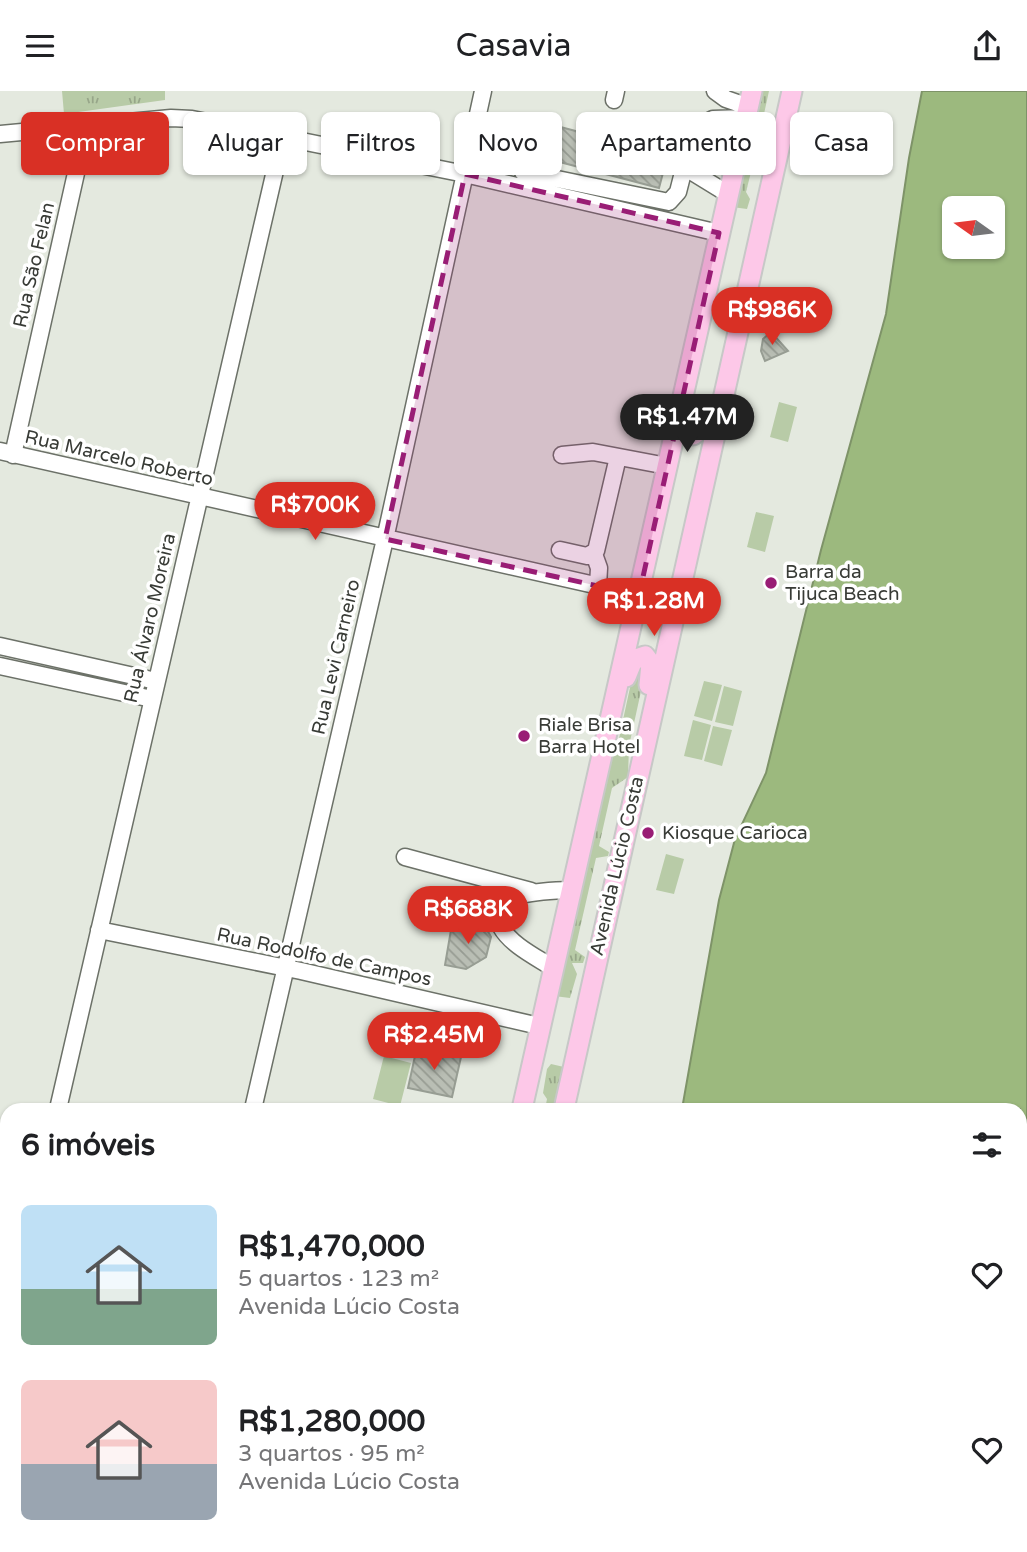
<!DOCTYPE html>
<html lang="pt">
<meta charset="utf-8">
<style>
body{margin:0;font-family:"Varela Round",sans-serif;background:#f6f6f6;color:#202124;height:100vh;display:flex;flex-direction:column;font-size:26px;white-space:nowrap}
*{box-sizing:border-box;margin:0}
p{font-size:23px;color:#757577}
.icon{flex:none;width:38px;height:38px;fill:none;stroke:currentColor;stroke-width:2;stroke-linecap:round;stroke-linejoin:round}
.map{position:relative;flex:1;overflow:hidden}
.sheet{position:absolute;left:0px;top:1012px;width:1027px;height:450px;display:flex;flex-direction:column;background:#fff;border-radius:21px 21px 0 0;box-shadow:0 2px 5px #0004}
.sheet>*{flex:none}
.top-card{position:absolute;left:21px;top:21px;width:985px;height:63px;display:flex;gap:14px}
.needle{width:46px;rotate:284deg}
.fabs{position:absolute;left:942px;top:105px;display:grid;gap:14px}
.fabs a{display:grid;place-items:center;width:63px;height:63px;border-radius:10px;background:#fff;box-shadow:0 2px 5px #0004;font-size:35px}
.price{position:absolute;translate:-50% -60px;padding:0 16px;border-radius:24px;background:#d93025;color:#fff;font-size:23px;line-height:46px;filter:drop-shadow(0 2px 4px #0008)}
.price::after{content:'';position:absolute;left:50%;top:42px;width:21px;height:16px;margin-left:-10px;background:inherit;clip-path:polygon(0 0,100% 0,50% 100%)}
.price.selected{background:#222;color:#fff}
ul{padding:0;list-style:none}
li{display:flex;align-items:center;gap:21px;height:175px;padding:0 21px}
li span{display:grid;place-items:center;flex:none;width:196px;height:140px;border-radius:10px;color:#555}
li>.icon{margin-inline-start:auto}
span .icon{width:84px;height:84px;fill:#fffc;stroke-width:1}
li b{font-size:30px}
h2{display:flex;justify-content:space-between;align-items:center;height:84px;padding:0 21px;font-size:30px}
.pill{padding:0 24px;border-radius:10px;background:#fff;box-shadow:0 2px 5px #0004;font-size:24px;line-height:63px}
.pill.selected{background:#d93025;color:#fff}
header{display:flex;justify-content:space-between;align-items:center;height:91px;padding:0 21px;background:#fff;font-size:32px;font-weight:600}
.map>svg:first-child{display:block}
.grass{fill:url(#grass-tufts)}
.wetland{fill:url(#wetland-marsh)}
.park{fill:#b8cba7}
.water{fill:#9cb97e;stroke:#7e9368;stroke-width:2;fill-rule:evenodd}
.building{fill:url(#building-back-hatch);stroke:#979d93;stroke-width:2}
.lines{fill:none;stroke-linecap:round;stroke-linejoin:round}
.minor-casing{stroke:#6c7168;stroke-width:19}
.major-casing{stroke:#c7c8c7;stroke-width:23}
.minor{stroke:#fff;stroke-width:16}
.major{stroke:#fdc8e8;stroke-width:19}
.marked{fill:#991d75;fill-opacity:0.2;stroke:#991d75;stroke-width:5;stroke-dasharray:14 9;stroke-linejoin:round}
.poi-dot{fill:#991d75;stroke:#fff;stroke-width:2.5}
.labels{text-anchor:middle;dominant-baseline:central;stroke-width:7;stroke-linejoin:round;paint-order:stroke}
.street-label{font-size:19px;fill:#383b36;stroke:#fff}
.poi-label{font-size:19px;fill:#383b36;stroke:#fff;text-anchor:start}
</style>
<header><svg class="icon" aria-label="menu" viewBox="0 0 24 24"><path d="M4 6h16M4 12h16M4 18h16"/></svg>Casavia<svg class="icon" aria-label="share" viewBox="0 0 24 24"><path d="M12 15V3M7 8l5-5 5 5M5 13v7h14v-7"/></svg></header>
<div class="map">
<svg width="1027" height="1461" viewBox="0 0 1027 1461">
<defs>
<pattern id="grass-tufts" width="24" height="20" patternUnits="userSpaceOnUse" patternTransform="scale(1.75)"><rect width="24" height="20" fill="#b8cba7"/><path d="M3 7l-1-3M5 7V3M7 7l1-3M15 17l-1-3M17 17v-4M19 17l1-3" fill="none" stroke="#97a689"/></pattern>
<pattern id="wetland-marsh" width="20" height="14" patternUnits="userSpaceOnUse" patternTransform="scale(1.75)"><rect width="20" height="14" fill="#b8cba7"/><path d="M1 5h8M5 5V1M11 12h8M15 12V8" fill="none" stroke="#97a689"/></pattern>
<pattern id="building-back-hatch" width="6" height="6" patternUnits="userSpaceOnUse" patternTransform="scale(1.75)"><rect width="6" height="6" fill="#b9beb4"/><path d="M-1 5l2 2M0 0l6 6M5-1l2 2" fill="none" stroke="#979c93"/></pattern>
</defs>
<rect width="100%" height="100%" fill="#e4e9df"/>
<path class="grass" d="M62,0H165V9L64,23Z
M758,0H769L757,55L766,61L765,66L754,69L746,101L750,108L747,118L732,116Z
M642,576L645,582L629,655L628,686L612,697L599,755L609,761L608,765L596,767L575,859L585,866L583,872H572L577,883L570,907L554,905L607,671L618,652L634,578Z
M551,973L564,976L556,1018H545L547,1008L543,1002L547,978Z"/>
<path class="wetland" d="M0,1034L7,1063V1430L0,1409Z
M16,1454H134L137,1461H19Z"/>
<path class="park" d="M779,311L797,316L788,351L770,346Z
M756,421L774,425L765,461L747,456Z
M704,590L722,594L712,630L694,625Z
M724,595L742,600L733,635L715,631Z
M693,629L711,634L702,669L684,665Z
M713,635L732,639L722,675L704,670Z
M666,763L684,768L674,803L656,799Z
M384,965L411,972L400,1015L373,1008Z"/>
<path class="water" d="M922,0H1027V1461H584L585,1454H1020V1018H682L719,809L735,748L766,682L821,459L886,223L909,67ZM954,117H992V156H954Z
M0,1409L7,1430V1454H16L19,1461H0Z"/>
<path class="building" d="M640,27L675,36L659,97L529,63L538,30L632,55Z
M771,241L788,260L765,270L761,260L763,248Z
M463,833L485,835L491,846L486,866L466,878L445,874L451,839Z
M417,956L461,966L452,1006L408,997Z"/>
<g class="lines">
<defs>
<path id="minor" d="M715,0L726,8L749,16
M614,9L616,0
M0,43L171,27L192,28L465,83L719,142
M684,76L728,103
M523,81L669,111L678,101L694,38L713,28L746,27
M0,360L639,504
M13,364L87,33
M562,364L593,361L667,375
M560,459L587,465L596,460L618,366
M594,463L599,477L598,495
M0,555L156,590
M0,575L152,608
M405,766L531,800
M99,839L301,880L539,935
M553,877C536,866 511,854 501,836C481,799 552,800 570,799
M58,1018L283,45
M253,1018L385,448L483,0"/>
<path id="major" d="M686,316L684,336L693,344L706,335L712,321
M626,586L633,569L645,565L651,573L649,594
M522,1018L752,0
M564,1018L792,0
M433,1461L434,1454
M474,1461L475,1454"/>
</defs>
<use href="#minor" class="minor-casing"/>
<use href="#major" class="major-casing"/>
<use href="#minor" class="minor"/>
<use href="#major" class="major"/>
</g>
<path class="marked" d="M465,83L719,142L639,504L385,448Z"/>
<g class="poi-dot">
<circle cx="771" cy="492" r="7"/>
<circle cx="524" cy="645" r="7"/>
<circle cx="648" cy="742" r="7"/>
</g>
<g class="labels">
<g class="street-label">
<text transform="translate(34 174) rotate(-77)">Rua São Felan</text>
<text transform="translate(119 367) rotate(13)">Rua Marcelo Roberto</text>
<text transform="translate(150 527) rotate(-77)">Rua Álvaro Moreira</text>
<text transform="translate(336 566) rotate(-77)">Rua Levi Carneiro</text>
<text transform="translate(617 775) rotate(-77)">Avenida Lúcio Costa</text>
<text transform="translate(324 866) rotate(12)">Rua Rodolfo de Campos</text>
</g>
<g class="poi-label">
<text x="785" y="481">Barra da<tspan x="785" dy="22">Tijuca Beach</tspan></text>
<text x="538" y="634">Riale Brisa<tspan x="538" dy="22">Barra Hotel</tspan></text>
<text x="662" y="742">Kiosque Carioca</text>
</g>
</g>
</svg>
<div class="fabs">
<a><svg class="needle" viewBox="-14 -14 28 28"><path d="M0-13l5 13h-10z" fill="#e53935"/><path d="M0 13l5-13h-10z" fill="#757577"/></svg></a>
</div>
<b class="price" style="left:772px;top:256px">R$986K</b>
<b class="price selected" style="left:687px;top:363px">R$1.47M</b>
<b class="price" style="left:315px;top:451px">R$700K</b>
<b class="price" style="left:654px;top:547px">R$1.28M</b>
<b class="price" style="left:468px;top:855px">R$688K</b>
<b class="price" style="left:434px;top:981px">R$2.45M</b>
<div class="top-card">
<a class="pill selected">Comprar</a>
<a class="pill">Alugar</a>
<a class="pill">Filtros</a>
<a class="pill">Novo</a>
<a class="pill">Apartamento</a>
<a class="pill">Casa</a>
</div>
<section class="sheet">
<h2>6 imóveis<svg class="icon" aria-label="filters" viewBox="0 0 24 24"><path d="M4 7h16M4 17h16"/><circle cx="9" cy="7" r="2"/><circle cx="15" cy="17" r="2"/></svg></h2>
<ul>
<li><span style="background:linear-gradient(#bfe0f5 60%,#7fa58c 0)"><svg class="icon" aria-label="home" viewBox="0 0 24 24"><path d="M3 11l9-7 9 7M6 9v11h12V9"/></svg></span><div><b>R$1,470,000</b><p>5 quartos · 123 m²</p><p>Avenida Lúcio Costa</p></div><svg class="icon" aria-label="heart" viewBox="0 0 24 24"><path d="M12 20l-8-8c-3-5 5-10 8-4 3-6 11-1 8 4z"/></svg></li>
<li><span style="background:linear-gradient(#f6c9c9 60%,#9aa5b1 0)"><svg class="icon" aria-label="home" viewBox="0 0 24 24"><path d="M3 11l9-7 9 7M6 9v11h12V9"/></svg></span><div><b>R$1,280,000</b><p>3 quartos · 95 m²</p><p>Avenida Lúcio Costa</p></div><svg class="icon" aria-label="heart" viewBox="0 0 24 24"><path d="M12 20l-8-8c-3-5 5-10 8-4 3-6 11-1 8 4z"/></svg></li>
</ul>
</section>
</div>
